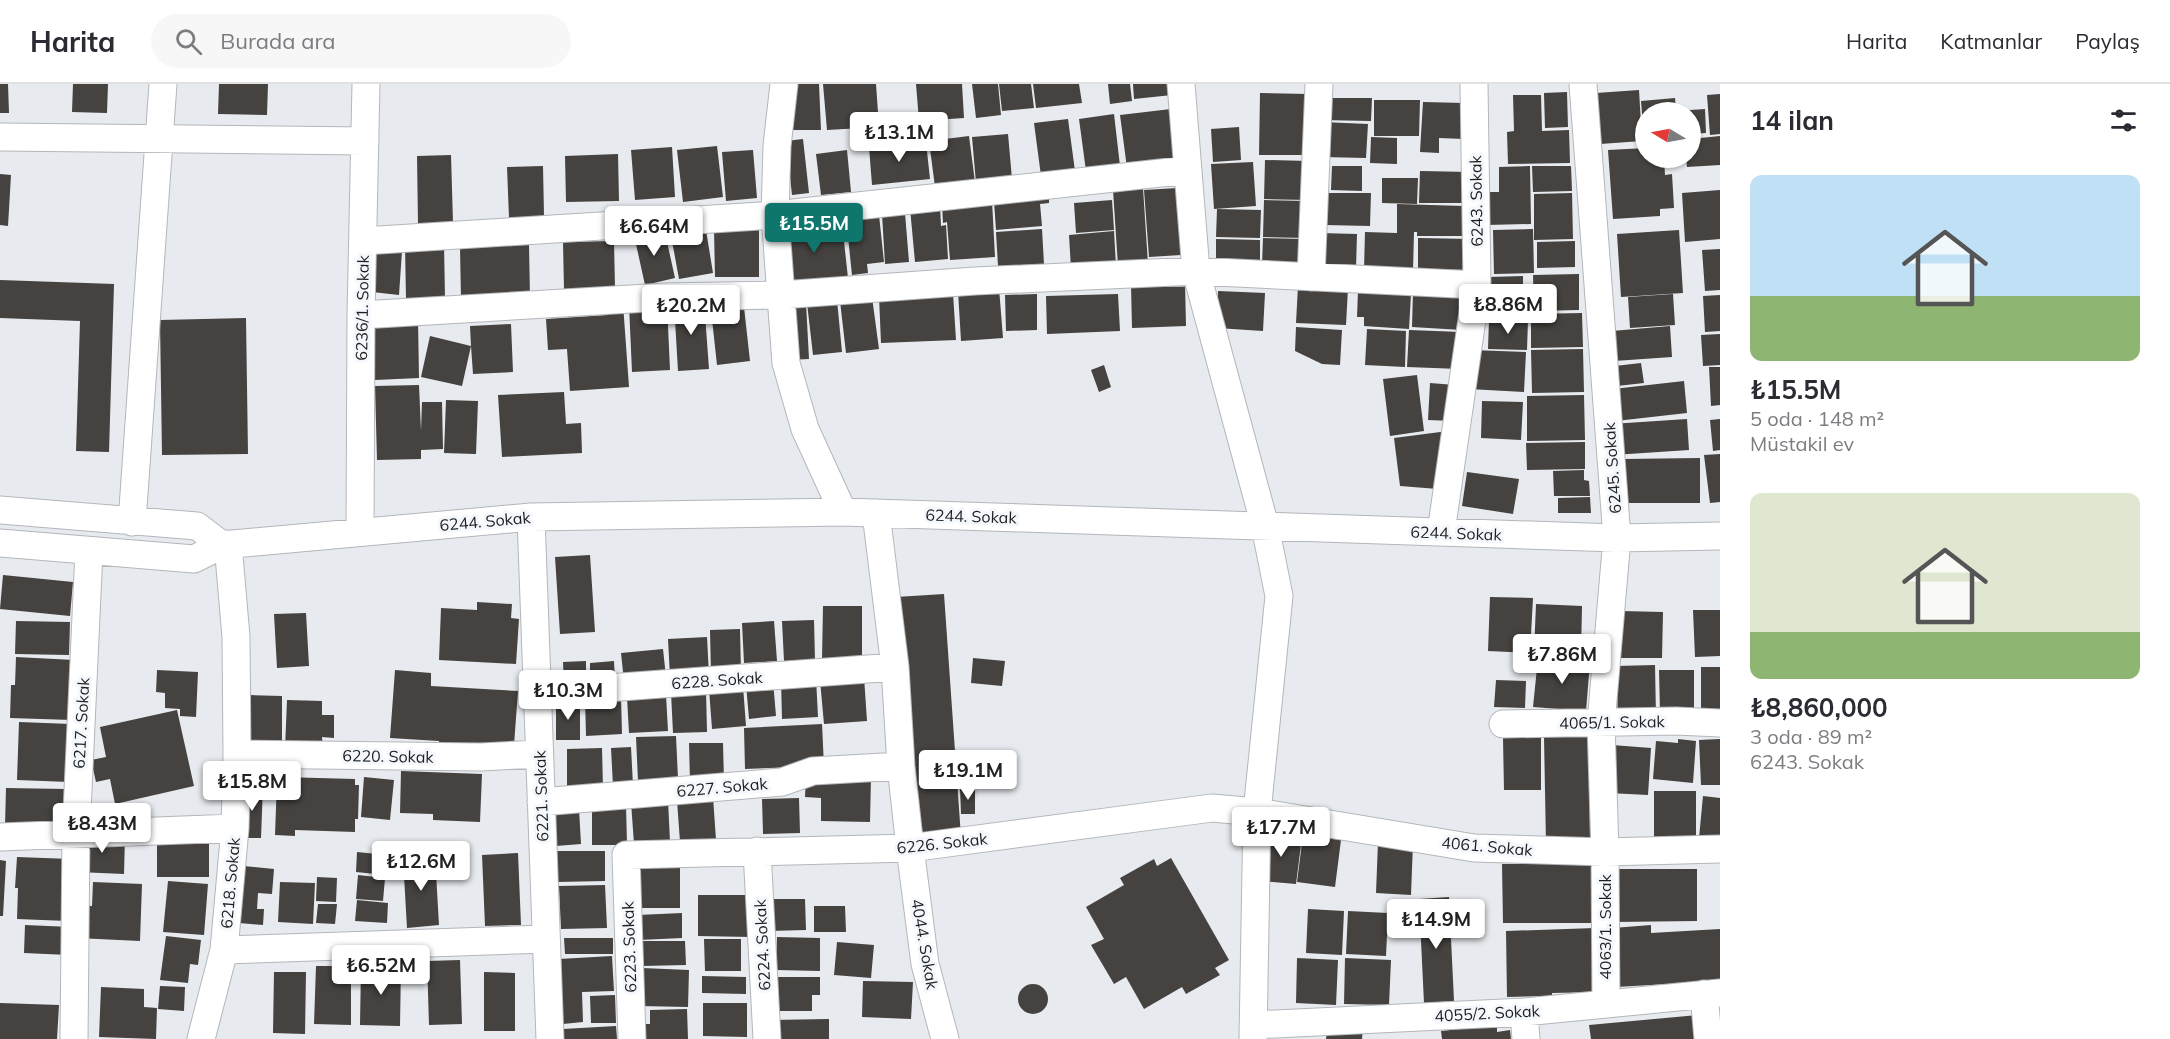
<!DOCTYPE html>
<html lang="tr">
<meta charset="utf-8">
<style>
body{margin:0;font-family:Mulish,sans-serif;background:#f7f7f7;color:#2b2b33;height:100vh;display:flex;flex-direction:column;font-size:22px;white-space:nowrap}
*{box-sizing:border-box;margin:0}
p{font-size:20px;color:#7c7c81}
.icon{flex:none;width:33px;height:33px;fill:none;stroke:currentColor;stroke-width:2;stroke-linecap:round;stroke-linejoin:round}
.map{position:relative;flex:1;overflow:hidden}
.panel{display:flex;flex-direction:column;background:#fff;width:450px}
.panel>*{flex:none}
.needle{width:39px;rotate:280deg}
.tools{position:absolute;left:1635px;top:18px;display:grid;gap:12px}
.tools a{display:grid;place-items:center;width:66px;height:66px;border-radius:50%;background:#fff;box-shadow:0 2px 4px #0004;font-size:30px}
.price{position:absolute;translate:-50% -51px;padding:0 14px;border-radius:6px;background:#fff;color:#222;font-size:20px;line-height:39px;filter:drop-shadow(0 2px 3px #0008)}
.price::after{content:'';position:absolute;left:50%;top:36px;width:18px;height:14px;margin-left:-9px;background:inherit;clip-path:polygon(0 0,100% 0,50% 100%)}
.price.selected{background:#0f766e;color:#fff}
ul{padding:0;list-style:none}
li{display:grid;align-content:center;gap:12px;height:318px;padding:0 30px}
li span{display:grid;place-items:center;height:186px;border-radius:12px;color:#555}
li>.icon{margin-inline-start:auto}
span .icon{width:108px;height:108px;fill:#fffc;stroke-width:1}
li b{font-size:26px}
h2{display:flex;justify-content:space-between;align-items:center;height:72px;padding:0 30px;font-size:26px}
header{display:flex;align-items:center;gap:36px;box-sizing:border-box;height:84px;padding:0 30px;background:#fff;border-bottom:2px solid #e1e1e2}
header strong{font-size:28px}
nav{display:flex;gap:33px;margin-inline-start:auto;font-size:21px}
.search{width:420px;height:54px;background:#f7f7f7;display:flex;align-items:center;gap:15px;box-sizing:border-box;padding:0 21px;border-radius:33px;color:#7c7c81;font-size:22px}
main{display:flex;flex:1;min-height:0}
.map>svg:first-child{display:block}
.building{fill:#45423f}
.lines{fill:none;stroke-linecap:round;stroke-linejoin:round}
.minor-casing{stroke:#b3b6ba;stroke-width:29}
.minor{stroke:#fff;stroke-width:27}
.labels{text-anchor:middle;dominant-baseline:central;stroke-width:6;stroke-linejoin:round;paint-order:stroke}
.street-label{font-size:16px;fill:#1d1f20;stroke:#f4f7fc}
</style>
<header>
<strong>Harita</strong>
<div class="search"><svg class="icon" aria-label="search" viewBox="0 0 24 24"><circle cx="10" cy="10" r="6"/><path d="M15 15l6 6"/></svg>Burada ara</div>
<nav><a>Harita</a><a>Katmanlar</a><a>Paylaş</a></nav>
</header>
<main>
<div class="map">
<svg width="1720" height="955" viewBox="0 0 1720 955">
<rect width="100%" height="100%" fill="#e7eaee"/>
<path class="building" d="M0,0H8L9,29H0Z
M73,0H108L107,29L72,28Z
M219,0H268L267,31L218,30Z
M789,0H819L821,46H782Z
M823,0H876L879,43L827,46Z
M916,0H962L964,34L919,37Z
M972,0H998L1001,31L976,34Z
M999,0H1031L1034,24L1002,27Z
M1033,0H1079L1082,19L1036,24Z
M1108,0H1130L1132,17L1110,20Z
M1133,0H1171L1172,11L1134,15Z
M1639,6L1642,57L1600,60L1596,9Z
M1567,8L1568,43L1545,44L1544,9Z
M1260,9L1308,10L1307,71H1259Z
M1720,10V50L1710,51L1707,11Z
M1513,11H1541L1542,47L1569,46L1570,79L1508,80L1507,48L1514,47Z
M1321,14H1372L1371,37L1320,36Z
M1675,14L1676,27L1705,25L1706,49L1690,50V28H1646V53H1644L1641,17Z
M1374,16H1420L1419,52H1374Z
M1423,18L1465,19L1464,55L1439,54V69L1420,68Z
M1171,25L1178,77L1127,84L1120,31Z
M1114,30L1120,82L1086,87L1079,35Z
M1068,35L1075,87L1041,92L1034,39Z
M1322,38L1368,40L1366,74L1322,73Z
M1239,43L1241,76L1213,78L1211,45Z
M1008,50L1012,95L976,99L972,53Z
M969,52L975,98L935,103L929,57Z
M1720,52V81L1687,83L1686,74H1690V55Z
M1371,53L1397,54V80L1370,79Z
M803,55L809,109L792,111L786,57Z
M926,58L930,95L872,101L869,63Z
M717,62L723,113L683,118L677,66Z
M672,63L675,113L635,116L631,66Z
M1646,64V74H1664L1665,91L1672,90L1674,124L1660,125V132L1613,135L1608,66Z
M753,66L757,114L726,117L722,68Z
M847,66L851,108L821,111L816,70Z
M618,70L619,117L566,118L565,72Z
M451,71L453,139L418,140L417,72Z
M1265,76L1309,77L1308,116L1264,115Z
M1253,78L1256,122L1214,125L1211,80Z
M543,82L544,132L509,134L507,83Z
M1332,82H1362V107L1331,106Z
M1530,82L1531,140L1486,141L1485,108H1499V83Z
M1532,82H1571L1572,107L1533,108Z
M1420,87L1470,88V119H1419Z
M0,90L11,91L8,142L0,141Z
M1382,94H1418L1417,120L1382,119Z
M1143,104L1148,180L1118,182L1113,106Z
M1177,104L1181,171L1149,173L1144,106Z
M1720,106V155L1685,158L1682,109Z
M1325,109H1371L1370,142L1325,141Z
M1572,109L1573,155L1534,156V110Z
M1049,113V119L1040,120L1042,142L996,146L994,117Z
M1112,116L1114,146L1076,149L1074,119Z
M1264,116L1307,117V154L1263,153Z
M992,117L995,173L950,176L947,138L943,139L942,120Z
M1397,120L1464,122V152H1417V148H1414L1413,187L1364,186L1365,148L1397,149Z
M940,122L941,142L946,141L948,175L915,178L910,124Z
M1217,125L1261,126L1260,154L1216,153Z
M905,129L909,178L885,180L882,130Z
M879,131L884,178L867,180L868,189L852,191L846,134Z
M842,139L848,194L787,200L781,145Z
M705,140L713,189L679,195L670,146Z
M664,144L675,194L645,201L634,151Z
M759,144V193H715L714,145Z
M1042,145L1044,180L998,182L996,148Z
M1533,145L1534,189L1494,190L1493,146Z
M1679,146L1683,209L1621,213L1617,150Z
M1114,147L1116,182L1071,185L1069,151Z
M1320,149L1357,150L1356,185H1319Z
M1263,154L1307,155L1306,183L1262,182Z
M1418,154L1471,155L1470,186L1418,185Z
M1216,155L1260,156V184L1216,183Z
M614,157L615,204L564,205L563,158Z
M1575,157V183L1537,184V158Z
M444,160L445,214L406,215L405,161Z
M529,161L530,214L461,215L460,163Z
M375,165L402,167L399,211L372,208Z
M1720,165V206L1705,207L1702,166Z
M1579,190V226L1534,227L1533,191Z
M1523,192V227L1490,228L1489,193Z
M0,196L114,200L109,368L76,367L80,237L0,234Z
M1185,199L1186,242L1132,244L1131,201Z
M1298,202L1348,204L1346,241L1296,239Z
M999,204L1003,254L961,257L958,207Z
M1218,207L1265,209L1263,247L1217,244Z
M1358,207L1411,210L1409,245L1364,242V233H1357Z
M1413,208L1464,210L1462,246L1412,243Z
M953,209L956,256L881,259L879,212Z
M1037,210V246L1006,247L1005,211Z
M1118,210L1120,247L1047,250L1046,212Z
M1673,210L1675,241L1630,244L1628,213Z
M1720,211V247L1705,248L1703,212Z
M872,213L879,265L846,269L840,217Z
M837,216L842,268L813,271L807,219Z
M704,217L709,285L678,287L674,219Z
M806,219L809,275L788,276L786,220Z
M623,220L629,303L570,307L567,265L548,266L546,235L608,231V221Z
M667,220L670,286L632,288L629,221Z
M744,223L750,277L717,281L711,226Z
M1582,229L1583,263L1531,264V230Z
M246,234L248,370L162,371L160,236Z
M1489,235L1528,236L1527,266L1488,265Z
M418,236L419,294L375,296L374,238Z
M511,240L513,288L473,290L471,262L462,302L421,293L430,252L471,262L470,242Z
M1670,242L1672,273L1614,277L1612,247Z
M1296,243L1342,246L1340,281L1322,280L1295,267Z
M1367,245L1406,247L1405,283L1365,281Z
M1409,246L1461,248L1460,285L1407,283Z
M1720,250V281L1703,282L1701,251Z
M1583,265L1584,308L1532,309L1531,266Z
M1471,266L1526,268L1524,308L1469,305Z
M1641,279L1644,299L1608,303L1606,283Z
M1104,281L1111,303L1099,308L1091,286Z
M1709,283H1720V321L1711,322Z
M1417,291L1424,347L1390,352L1383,295Z
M1684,297L1687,329L1616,337L1613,305Z
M1430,299L1455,301L1453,337L1428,336Z
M419,301L421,347L422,318H442L443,365L421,366V375L377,376L375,302Z
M564,308L566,340L581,339L582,369L502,373L498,311Z
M1584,311L1585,356L1527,357V312Z
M446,316L478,317L476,370L444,369Z
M1482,317L1523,318L1521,356L1481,354Z
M1687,335L1689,366L1613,371L1611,340Z
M1720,335V366L1713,367L1710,336Z
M1448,347L1438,405L1400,402L1394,354Z
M1585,358V385L1527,386L1526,359Z
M1720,370V418L1710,419L1704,371Z
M1700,374V419H1622L1623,375Z
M1584,386V396L1589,397L1590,412H1554L1553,387Z
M1467,388L1519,395L1513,430L1462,422Z
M1590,413L1591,429H1558V414Z
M590,471L595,548L560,550L555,473Z
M3,491L73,498L70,532L0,525Z
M944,510L961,753L913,757L896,513Z
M1490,513L1533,514L1530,569L1488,567Z
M477,518L512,520L511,534L519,535L516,580L439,576L441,524L477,526Z
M1536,520L1582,522L1581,569L1534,568Z
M823,522H862V576H822Z
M1693,526H1720V572L1695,573Z
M1621,527L1663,528L1662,574H1620Z
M306,529L309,582L277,584L274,530Z
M814,536L815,576L784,577L782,537Z
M16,537L70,538L69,571L15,570Z
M774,537L777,577L744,579L742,539Z
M740,545L741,588L711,589L710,546Z
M707,553L709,591L670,593L668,555Z
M663,565L666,593L624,597L621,569Z
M16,573L74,576L72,636L10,634L11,601H15Z
M973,574L1005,577L1002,602L971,599Z
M1538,574L1590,578L1586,627L1533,623Z
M586,577V600L564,601L563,578Z
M614,577L615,597L590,598V579Z
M1655,581L1656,633L1618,634L1616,582Z
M1701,583H1720V630H1701Z
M157,586L198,588L196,633L180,632V625L165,624V609L156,608Z
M395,586L431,589V602L518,607L514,661L480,659V666L439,663V657L390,654Z
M1659,586H1694V628H1660Z
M864,593L867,637L824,640L820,596Z
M816,594L818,633L782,635L781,596Z
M1496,596L1526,597L1525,624L1494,623Z
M773,597L776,632L749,635L746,600Z
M743,602L746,642L712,645L709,605Z
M706,607L707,648L673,649L671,608Z
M249,611L282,612V666H248Z
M666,611L668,647L629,649L627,613Z
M621,613L622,650L586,652L585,614Z
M287,616L322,617V631H334V654L322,653L323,665H285Z
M556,618H580V656H556Z
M177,626L194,702L115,720L110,695L96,698L91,676L106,673L100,643Z
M19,638L71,640L69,698L17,696Z
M822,640L824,682L745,685L744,644Z
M676,652L678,695L638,697L636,653Z
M1541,653V706H1504L1503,654Z
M1544,653H1589L1590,759L1546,760Z
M1678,655L1696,657L1693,699L1653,695L1656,657L1678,659Z
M1720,655V701H1701L1699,656Z
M689,659H723L724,697H690Z
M1612,661L1651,664L1648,711L1609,709Z
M631,663L633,701L613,702L611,664Z
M602,664L603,704L567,705V665Z
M401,687L482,690L480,738L433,736V730L400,729Z
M806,690L871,692L870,738L821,737V714L805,713Z
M281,693L355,695V701H359L358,735H355V748L295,746V752L275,751L277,696H281Z
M364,693L394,696L390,736L361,733Z
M244,701H263L261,754H242Z
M6,704L66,705V743L5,742Z
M960,705H975V730H961Z
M1654,707H1696V756H1654Z
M1703,712L1720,714V756L1699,754Z
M713,713L716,756L680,758L677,716Z
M799,714L800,749L763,750L762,715Z
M668,716L670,758L634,760L631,718Z
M592,721H626L627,761H592Z
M579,725L581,760L556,762L554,727Z
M1264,748L1302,753L1296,800L1262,797Z
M80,750L125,752L124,790L78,788Z
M1303,751L1341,756L1335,803L1297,798Z
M157,757H209V793H157Z
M1378,758L1413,759L1411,811L1376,809Z
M557,767H605V797L557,798Z
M357,768L387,771L385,791L356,788Z
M518,769L521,841L485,842L482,771Z
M435,772L439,841L407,844L403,774Z
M17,773L71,775L68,837L17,835L18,804H15Z
M1171,774L1229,876L1215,884L1220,891L1186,910L1182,903L1144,925L1126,893L1114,900L1091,861L1104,855L1086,823L1124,801L1120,794L1154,775L1157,782Z
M0,776L6,777L3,832H0Z
M1502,780H1595L1596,839H1503Z
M244,782L274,785L272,810L258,809L257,825H264L263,841L239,839Z
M680,783V824H636V784Z
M1613,785H1697V837L1613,838Z
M358,791L385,794L383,817L356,815Z
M317,793L337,794L336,818L316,817Z
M168,797L208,800L204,851L163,848Z
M93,798L142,800L140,857L77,854L79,821L92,822Z
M280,798L315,799L313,840L278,838Z
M605,801L607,844L561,845L559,802Z
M698,811H753L752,853L698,852Z
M1449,813L1454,917L1424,919L1419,815Z
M768,815H805L806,846L768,847Z
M357,816L388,819L387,839L355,837Z
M318,820H337L335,840L316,839Z
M814,822H845L846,848H814Z
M1308,825L1344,827L1342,871L1306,869Z
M1348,827L1388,829L1386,872L1346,870Z
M682,829V854L639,856L638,831Z
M25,841L71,843L69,871L24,869Z
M1651,841V849L1720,845V897L1616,903L1613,844Z
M1595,844L1597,908L1552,909V912L1507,913L1506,847Z
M166,852L201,856L198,881L190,880L188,899L160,896Z
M777,853L820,854V887L776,886Z
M564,854H613V870H565Z
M704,855H741V887H705Z
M641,857H685L686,881L642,882Z
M837,858L874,861L871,894L834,891Z
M612,872L614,907L582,908L583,938L563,940L559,875Z
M1297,874L1338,876L1336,921L1296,919Z
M1345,874L1391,876L1389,921L1344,920Z
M460,876L462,940L429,941L427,877Z
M316,882H351V941L314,940Z
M361,882H401L400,942L360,941Z
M642,884L689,886L688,923L640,922Z
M274,888H306L305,950L273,949Z
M484,888L515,889V947H484Z
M702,892L746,893V910L702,909Z
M775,893H820V911H812V927H774Z
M863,897L913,898L911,935L862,933Z
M1018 915a15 15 0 1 1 30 0a15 15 0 1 1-30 0Z
M160,902L185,903L184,927L158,925Z
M101,903L144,905V923L157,924L156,955L99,953Z
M615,911L616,939H591L590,912Z
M0,919L59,921L57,955H0Z
M703,919H747V953L703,952Z
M687,925L688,955H643V940H650V926Z
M1698,931L1700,955H1591L1589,941Z
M829,935V955H771V936Z
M1328,940L1363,943L1362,955H1326Z
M1497,941V948L1510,946L1511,955H1442L1441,947Z
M616,942L617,955H564L563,945Z"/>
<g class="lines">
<defs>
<path id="minor" d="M784,0L777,62L775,131L786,279L805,345L843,428
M1181,0L1196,187L1265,442L1279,512L1257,728L1253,955
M1583,0L1617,454L1601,639L1605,768L1606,919
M0,53L365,57
M363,157L775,131L1188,86
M1311,193L1319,0
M361,231L665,213L781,211L975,197L1196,187L1477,201
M0,426L197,442L222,461
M876,429L895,583L901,682L910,764L925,880L945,955
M531,433L550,955
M132,438L163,0
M360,448L361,231L366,0
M1441,448L1477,201L1474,0
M0,459L194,475L222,461L531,433L843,428L1617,454L1720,452
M539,609L895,583
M1503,640L1676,637L1720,639
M237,670L481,673L539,670
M541,718L782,698L813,687L901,682
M0,753L235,744
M757,767L767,955
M224,866L546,855
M1704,910L1708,955
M1524,928L1526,955
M1253,941L1524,928L1720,909
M74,955L76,750L89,467
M201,955L224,866L235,744L237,670L236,553L228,460
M632,955L626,771L910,764L1212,724L1257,728L1474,764L1605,768L1720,765"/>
</defs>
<use href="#minor" class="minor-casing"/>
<use href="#minor" class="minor"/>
</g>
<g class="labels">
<g class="street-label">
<text transform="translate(1476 117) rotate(-91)">6243. Sokak</text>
<text transform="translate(362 224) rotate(-89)">6236/1. Sokak</text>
<text transform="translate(1612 384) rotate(-94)">6245. Sokak</text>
<text transform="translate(971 432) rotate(2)">6244. Sokak</text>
<text transform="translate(485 437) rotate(-5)">6244. Sokak</text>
<text transform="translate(1456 449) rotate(2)">6244. Sokak</text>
<text transform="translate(717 596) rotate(-4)">6228. Sokak</text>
<text transform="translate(1612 638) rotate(-1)">4065/1. Sokak</text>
<text transform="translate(81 639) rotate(-87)">6217. Sokak</text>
<text transform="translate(388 672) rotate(1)">6220. Sokak</text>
<text transform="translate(722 703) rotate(-5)">6227. Sokak</text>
<text transform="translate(541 712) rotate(-92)">6221. Sokak</text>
<text transform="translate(942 759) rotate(-6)">6226. Sokak</text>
<text transform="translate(1487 762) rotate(5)">4061. Sokak</text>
<text transform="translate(230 799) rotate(-85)">6218. Sokak</text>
<text transform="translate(1605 843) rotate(-90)">4063/1. Sokak</text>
<text transform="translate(925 860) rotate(80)">4044. Sokak</text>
<text transform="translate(762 861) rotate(-93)">6224. Sokak</text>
<text transform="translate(629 863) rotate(-92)">6223. Sokak</text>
<text transform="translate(1487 929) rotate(-3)">4055/2. Sokak</text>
</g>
</g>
</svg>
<div class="tools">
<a><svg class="needle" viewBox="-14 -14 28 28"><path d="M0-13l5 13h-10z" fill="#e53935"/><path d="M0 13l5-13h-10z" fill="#7c7c81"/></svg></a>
</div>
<b class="price" style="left:899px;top:79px">₺13.1M</b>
<b class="price selected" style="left:814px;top:170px">₺15.5M</b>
<b class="price" style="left:654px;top:173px">₺6.64M</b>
<b class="price" style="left:1508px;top:251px">₺8.86M</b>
<b class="price" style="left:691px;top:252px">₺20.2M</b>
<b class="price" style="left:1562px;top:601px">₺7.86M</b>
<b class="price" style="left:568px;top:637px">₺10.3M</b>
<b class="price" style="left:968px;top:717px">₺19.1M</b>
<b class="price" style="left:252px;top:728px">₺15.8M</b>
<b class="price" style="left:102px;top:770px">₺8.43M</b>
<b class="price" style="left:1281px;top:774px">₺17.7M</b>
<b class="price" style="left:421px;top:808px">₺12.6M</b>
<b class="price" style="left:1436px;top:866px">₺14.9M</b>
<b class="price" style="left:381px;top:912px">₺6.52M</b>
</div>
<section class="panel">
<h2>14 ilan<svg class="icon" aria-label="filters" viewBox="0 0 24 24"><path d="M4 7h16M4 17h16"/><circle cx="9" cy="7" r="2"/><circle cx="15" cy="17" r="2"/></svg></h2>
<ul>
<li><span style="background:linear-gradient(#bfe0f5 65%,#8fb573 0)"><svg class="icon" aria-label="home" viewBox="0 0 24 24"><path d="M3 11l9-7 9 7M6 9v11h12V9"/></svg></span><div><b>₺15.5M</b><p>5 oda · 148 m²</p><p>Müstakil ev</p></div></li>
<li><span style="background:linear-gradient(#dfe7d0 75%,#8fb573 0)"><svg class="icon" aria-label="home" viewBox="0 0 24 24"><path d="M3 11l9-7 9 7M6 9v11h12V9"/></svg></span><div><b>₺8,860,000</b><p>3 oda · 89 m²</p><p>6243. Sokak</p></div></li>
</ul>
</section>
</main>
